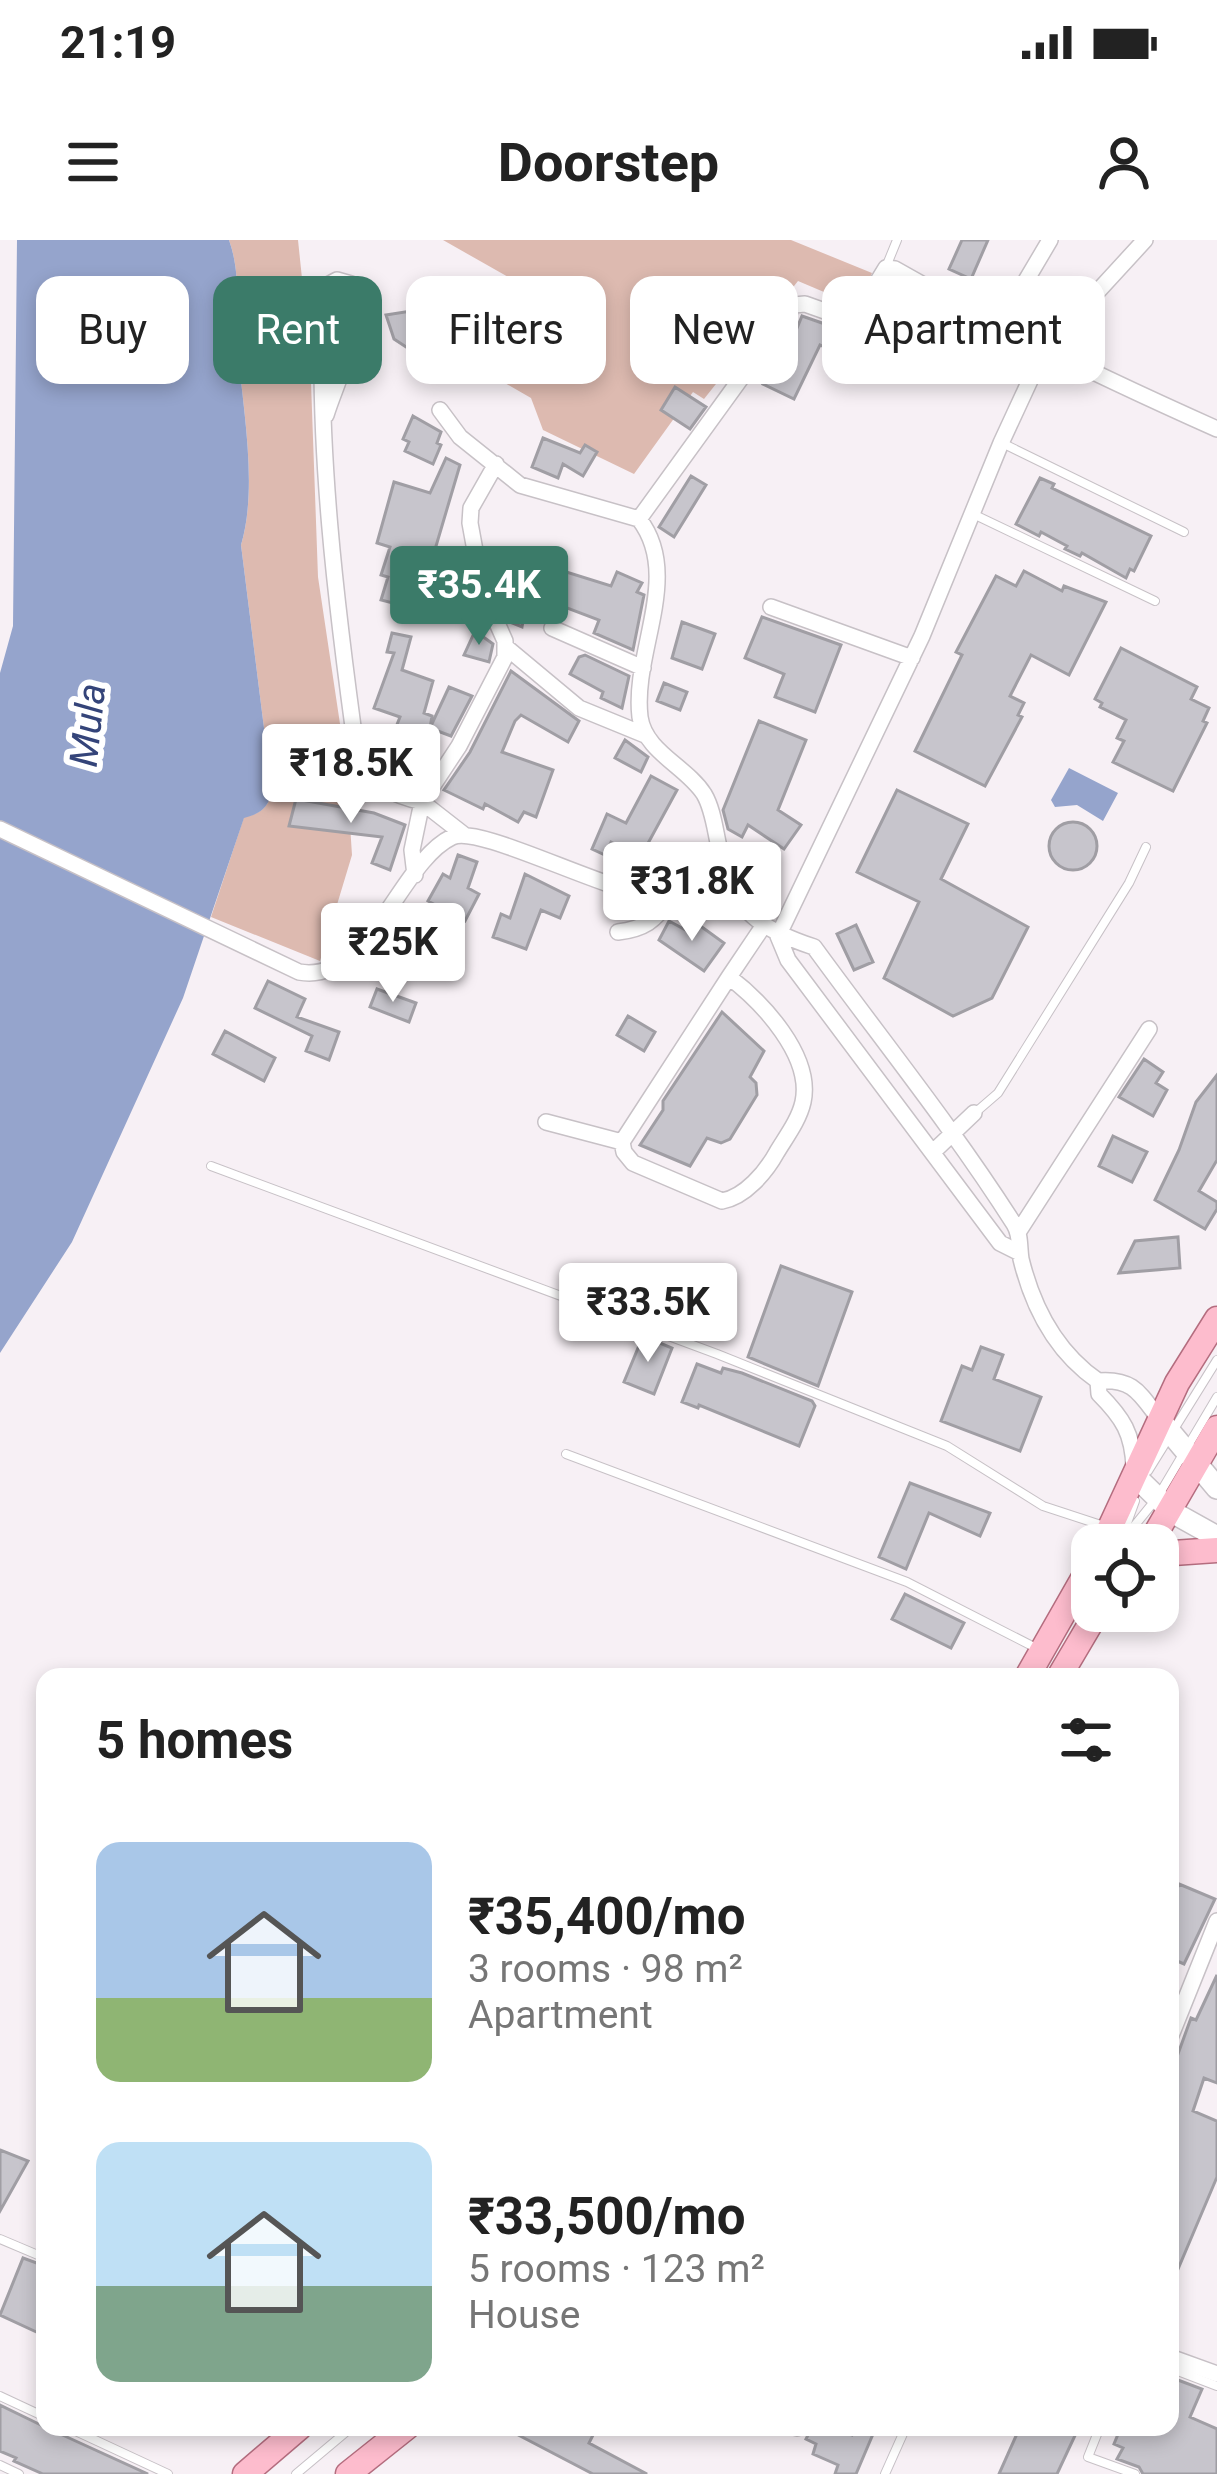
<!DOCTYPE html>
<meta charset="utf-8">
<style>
body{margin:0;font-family:Roboto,sans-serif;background:#f2f2f2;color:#222;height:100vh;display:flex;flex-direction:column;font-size:45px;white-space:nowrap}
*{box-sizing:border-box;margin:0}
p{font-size:39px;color:#767676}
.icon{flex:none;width:66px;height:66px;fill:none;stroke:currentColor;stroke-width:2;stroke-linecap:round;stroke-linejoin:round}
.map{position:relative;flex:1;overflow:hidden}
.details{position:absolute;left:36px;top:1428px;width:1143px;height:768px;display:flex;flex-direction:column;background:#fff;border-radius:24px;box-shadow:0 6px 18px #0003}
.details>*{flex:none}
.guide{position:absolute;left:36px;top:36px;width:1146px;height:108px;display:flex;gap:24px}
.fabs{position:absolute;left:1071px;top:1284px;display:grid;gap:24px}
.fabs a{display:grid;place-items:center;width:108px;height:108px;border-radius:24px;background:#fff;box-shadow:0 6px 18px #0003;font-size:60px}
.price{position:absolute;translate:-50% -102px;padding:0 27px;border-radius:12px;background:#fff;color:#222;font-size:39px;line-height:78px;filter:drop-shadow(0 3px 6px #0008)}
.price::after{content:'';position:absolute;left:50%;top:72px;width:36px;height:27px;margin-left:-18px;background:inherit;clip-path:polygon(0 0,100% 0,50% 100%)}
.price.current{background:#3b7b69;color:#fff}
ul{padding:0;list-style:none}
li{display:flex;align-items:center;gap:36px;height:300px;padding:0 60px}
li span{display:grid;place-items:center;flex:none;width:336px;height:240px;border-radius:24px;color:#555}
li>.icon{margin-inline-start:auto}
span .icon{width:144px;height:144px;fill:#fffc;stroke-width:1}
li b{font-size:51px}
h2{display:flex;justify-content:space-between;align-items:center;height:144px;padding:0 60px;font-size:51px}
.pill{padding:0 42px;border-radius:24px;background:#fff;box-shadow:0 6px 18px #0003;font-size:42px;line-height:108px}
.pill.current{background:#3b7b69;color:#fff}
.status{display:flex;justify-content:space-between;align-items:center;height:84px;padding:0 60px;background:#fff;direction:ltr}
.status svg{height:33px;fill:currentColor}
header{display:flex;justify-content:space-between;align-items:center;height:156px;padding:0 60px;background:#fff;font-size:54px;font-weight:700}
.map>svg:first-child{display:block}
.green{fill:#ddbab0}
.water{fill:#95a4cc}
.building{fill:#c7c5cc;stroke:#a09ea4;stroke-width:3}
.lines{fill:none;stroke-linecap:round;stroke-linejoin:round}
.lane-casing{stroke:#c7c1c6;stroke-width:10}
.street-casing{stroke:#c7c1c6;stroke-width:18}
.secondary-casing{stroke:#c7c1c6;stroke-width:24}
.primary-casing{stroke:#b46d7f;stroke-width:27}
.lane{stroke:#fff;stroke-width:8}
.street{stroke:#fff;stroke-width:15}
.secondary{stroke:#fff;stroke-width:21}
.primary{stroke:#fdbccd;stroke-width:24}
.labels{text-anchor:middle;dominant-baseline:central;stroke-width:12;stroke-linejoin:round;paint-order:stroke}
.water-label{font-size:39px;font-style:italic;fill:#344479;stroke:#fff}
</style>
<div class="status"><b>21:19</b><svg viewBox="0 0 49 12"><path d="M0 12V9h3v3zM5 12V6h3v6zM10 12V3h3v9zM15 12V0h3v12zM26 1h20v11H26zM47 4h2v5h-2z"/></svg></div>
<header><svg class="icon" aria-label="menu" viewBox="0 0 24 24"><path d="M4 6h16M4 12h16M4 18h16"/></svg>Doorstep<svg class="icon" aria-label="person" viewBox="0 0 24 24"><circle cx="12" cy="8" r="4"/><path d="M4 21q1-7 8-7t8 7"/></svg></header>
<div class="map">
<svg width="1217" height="2234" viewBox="0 0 1217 2234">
<rect width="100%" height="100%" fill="#f7f0f5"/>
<path class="green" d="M229,0H298L310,115L318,337L346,524L352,615L320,721L211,677L244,577C260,574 268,568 272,552L241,305C258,248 243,170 238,111C235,73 242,36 229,0Z
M443,0H791L872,33L857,66L798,41L704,159L693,152L634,234L543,190L531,158L491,135L538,54Z"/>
<path class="water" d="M17,0H229C242,36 235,73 238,111C243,170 258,248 241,305L272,552C268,568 260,574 244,578L183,758L72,1002L0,1113V433L13,386Z
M1069,528L1118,553L1103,581L1077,565L1055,567L1051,560Z"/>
<path class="building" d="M962,0H988L971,39L949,29Z
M267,40L280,42L281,74L266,75L250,58Z
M411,71L455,98V111L448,123L435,126L394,99L386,75Z
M802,76L842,90L833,111L820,105L794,159L763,144L780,111L786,115Z
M675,147L706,167L690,189L661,170Z
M413,176L441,192L437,203L441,205L433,224L405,211L409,202L403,199Z
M543,198L580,213L585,205L597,212L583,236L563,224L558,238L532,227Z
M446,218L460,225L431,323L467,333L468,339L463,356L457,355L451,378L381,360L388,337L381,335L390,307L377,303L394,242L430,253Z
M691,236L706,245L674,297L659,287Z
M1040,238L1054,244L1052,248L1151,296L1134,331L1130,329L1126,338L1082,313L1080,316L1065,309L1067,306L1041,292L1039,296L1016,284Z
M531,321L611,346L617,332L642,343L637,352L644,355L633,410L594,393L599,380L528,353L522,387L510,382L504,369L508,353L495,350L490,326L523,341Z
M1024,331L1062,351L1064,346L1106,362L1069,435L1031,415L1010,456L1024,463L1018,475L1022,477L985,546L915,511L962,415L956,412L996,336L1016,346Z
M762,377L841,405L815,472L775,457L784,434L745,418Z
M682,382L715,394L702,429L672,418Z
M475,391L493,404L489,422L464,415Z
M392,393L411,397L402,430L433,441L424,473L432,476L430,488L449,447L472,456L451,496L430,488L422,535L382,522L400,477L374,468L394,413L387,412Z
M1121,408L1197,447L1191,459L1209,468L1203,481L1207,483L1173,551L1113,522L1124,501L1117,498L1126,480L1100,467L1102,463L1095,459Z
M585,415L629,436L622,468L601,458L603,452L570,434L579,417Z
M511,431L579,481L568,502L521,475L515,481L502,512L553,530L536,577L524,572L518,582L485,564L483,569L444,550L470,512Z
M664,443L687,452L680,470L657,461Z
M759,481L806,500L778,570L801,585L784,609L748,585L742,597L728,589L723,570Z
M625,500L648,517L641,532L615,518Z
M651,536L677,550L640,618L611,602L605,615L592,609L607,574L626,583Z
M897,550L968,584L941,639L1028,687L992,758L953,776L884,738L919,662L857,632Z
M296,559L374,573L405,585L390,630L372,623L382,597L289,586Z
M1049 606a24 24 0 1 1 48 0a24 24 0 1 1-48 0Z
M458,615L477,622L468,648L479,654L465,681L428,661L443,634L450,638Z
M525,634L569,656L560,678L541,670L526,709L493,697L501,674L510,678Z
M669,681L693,694L699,685L724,703L704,731L659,700Z
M856,685L873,722L854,730L837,694Z
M268,741L305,759L297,777L339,792L329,820L306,811L312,796L255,768Z
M377,749L416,763L409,782L370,767Z
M722,772L764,811L750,837L756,843L757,855L730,899L721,903L707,898L690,926L640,905L663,870V861Z
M628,776L655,792L644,811L617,795Z
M225,791L275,818L264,841L213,814Z
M1144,819L1163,832L1156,843L1167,850L1153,876L1119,857Z
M1217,835V920L1199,951L1217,962V969L1205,989L1155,960L1179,910L1196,862Z
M1113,896L1147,912L1132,942L1099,926Z
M1178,997L1180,1028L1119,1033L1135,1001Z
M781,1026L852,1052L818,1146L748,1117Z
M643,1096L672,1108L654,1154L624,1142Z
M981,1107L1003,1115L994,1139L1041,1157L1020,1211L941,1181L962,1126L972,1130Z
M697,1124L721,1133L723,1128L742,1133L812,1161L815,1166L799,1206L699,1165L698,1168L682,1162Z
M910,1243L990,1273L980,1296L929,1273L906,1329L879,1317Z
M905,1354L964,1383L951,1408L892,1379Z
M1179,1644L1215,1659L1184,1724L1170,1718V1667Z
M1217,1735V1843L1204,1838L1193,1871L1217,1881V1937L1170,2048V1836L1191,1778L1196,1780Z
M0,1910L28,1921L0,1971Z
M23,2018L45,2026V2096L0,2075Z
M1170,2137L1202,2149L1190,2177L1217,2189V2234H1143L1139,2227L1117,2219L1123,2208L1114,2204L1121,2187H1170Z
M0,2165L45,2187L148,2234H43L14,2221L16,2218L0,2211Z
M503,2187H597L589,2203L647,2234H593Z
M812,2187H833L852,2195L856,2187H876L856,2234H835L838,2225L813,2214L816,2204L806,2199Z
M1020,2187H1079L1057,2234H999Z"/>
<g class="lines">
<defs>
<path id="lane" d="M886,27L897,0
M1002,203L1184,292
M973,274L1155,361
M976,872L998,853L1129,643L1146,607
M211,926L717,1114L947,1206L1043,1266L1104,1286
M566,1214L907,1342L1040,1410
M1148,1231L1217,1120
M1122,1301L1157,1258L1217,1157
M1119,1305L1135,1261
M1077,1373L1092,1349
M0,1999L45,2018
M1170,2128L1217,2146
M0,2156L45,2177
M67,2187L168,2234
M1100,2187L1088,2217L1135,2234
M0,2225L19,2234
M296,2234L352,2187
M885,2234L906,2187"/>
<path id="street" d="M998,88L1050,0
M440,170L460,197L520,245L639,279L794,65L805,64L850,80L856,77L886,28L895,29C1000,89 1107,140 1217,189
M326,175C337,139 368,81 351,44L337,40L324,47C315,198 337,373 358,523C372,546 397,556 422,562L412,610L415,635
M639,279C683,336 632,412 640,477C645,512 686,526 704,554C713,569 715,590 719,607C731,668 756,688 814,707C881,799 953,888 1014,984C1021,995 1019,1007 1021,1019C1033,1068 1056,1112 1098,1141
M771,367L912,418
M552,388L643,428
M507,408L579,468L645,495
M0,589L299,732C370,745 399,622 452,597C481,583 621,661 673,659C690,658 709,650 726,645
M463,594L422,562L459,506L505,417V401L482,349L470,283L471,268L496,224
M618,692C644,689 655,681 670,659
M729,737C762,762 813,816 803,862C799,880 786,897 777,912C766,932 745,957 722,961L633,923L624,912L622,902L729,737L764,685
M546,882L622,902
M933,912L974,873
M1019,991L1149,789
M1020,1013L1000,1003L788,720L778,696L922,396L1001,203L1044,110L1145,0
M1098,1141L1099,1154C1123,1178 1133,1194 1134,1228
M1098,1141C1134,1138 1140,1154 1160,1180
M1170,1798L1217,1681
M1170,2117L1217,2134
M797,2188V2187"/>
<path id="secondary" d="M1160,1180L1217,1248
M1134,1235L1172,1272L1217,1297"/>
<path id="primary" d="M1102,1305L1177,1143L1217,1079
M1149,1305L1217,1188
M1158,1321L1173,1313L1217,1310
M1027,1437L1092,1323
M1059,1437L1098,1371
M245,2234L300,2187
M348,2234L407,2187"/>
</defs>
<use href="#lane" class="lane-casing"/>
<use href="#street" class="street-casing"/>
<use href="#secondary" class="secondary-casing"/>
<use href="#primary" class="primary-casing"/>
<use href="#lane" class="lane"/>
<use href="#street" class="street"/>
<use href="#secondary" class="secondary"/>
<use href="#primary" class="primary"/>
</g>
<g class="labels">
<g class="water-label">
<text transform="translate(88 485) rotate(-84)">Mula</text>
</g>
</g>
</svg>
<div class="fabs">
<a><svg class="icon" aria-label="locate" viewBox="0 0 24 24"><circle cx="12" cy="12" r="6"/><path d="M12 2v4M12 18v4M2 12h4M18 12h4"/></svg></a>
</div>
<b class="price current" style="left:479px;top:408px">₹35.4K</b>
<b class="price" style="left:351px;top:586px">₹18.5K</b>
<b class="price" style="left:692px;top:704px">₹31.8K</b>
<b class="price" style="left:393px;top:765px">₹25K</b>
<b class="price" style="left:648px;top:1125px">₹33.5K</b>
<div class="guide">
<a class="pill">Buy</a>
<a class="pill current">Rent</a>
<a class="pill">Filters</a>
<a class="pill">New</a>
<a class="pill">Apartment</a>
</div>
<section class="details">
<h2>5 homes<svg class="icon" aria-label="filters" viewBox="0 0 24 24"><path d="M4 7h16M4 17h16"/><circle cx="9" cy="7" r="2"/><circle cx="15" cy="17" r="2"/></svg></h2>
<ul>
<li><span style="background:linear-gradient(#a9c7e8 65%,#8fb573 0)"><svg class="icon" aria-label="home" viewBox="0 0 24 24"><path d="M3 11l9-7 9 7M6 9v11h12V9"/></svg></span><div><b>₹35,400/mo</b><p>3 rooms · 98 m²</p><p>Apartment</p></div></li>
<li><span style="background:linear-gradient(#bfe0f5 60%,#7fa58c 0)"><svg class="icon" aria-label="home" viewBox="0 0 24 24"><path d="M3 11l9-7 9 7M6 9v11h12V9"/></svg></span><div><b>₹33,500/mo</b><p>5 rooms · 123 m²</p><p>House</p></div></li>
</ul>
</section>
</div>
